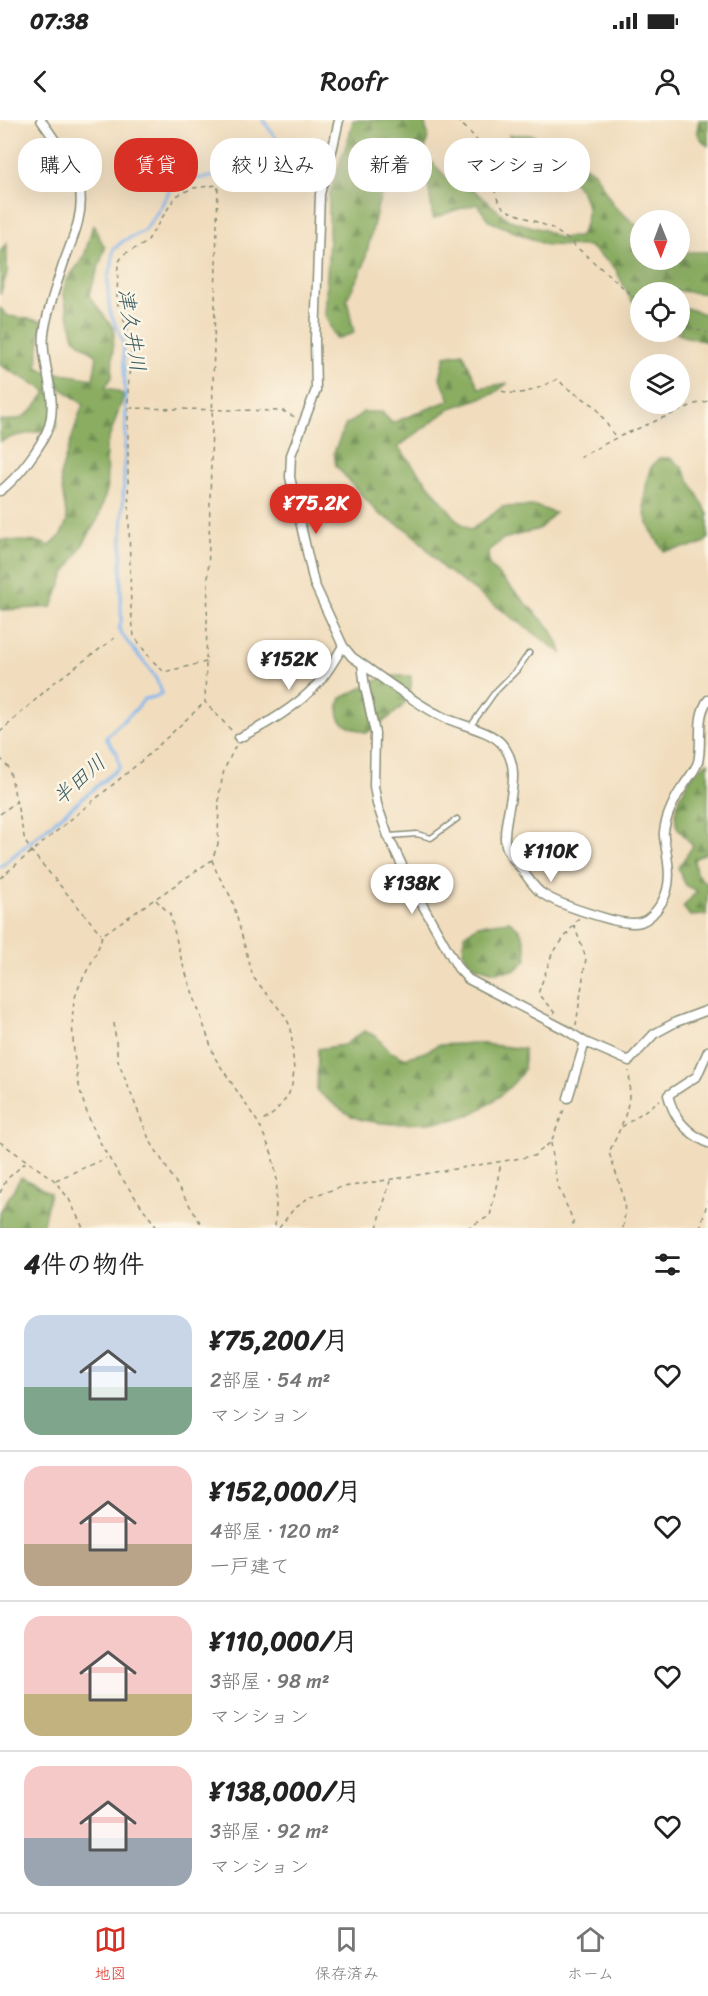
<!DOCTYPE html>
<html lang="ja">
<meta charset="utf-8">
<style>
body{margin:0;font-family:Sriracha,"Klee One",sans-serif;background:#f6f6f6;color:#222;height:100vh;display:flex;flex-direction:column;font-size:22px;white-space:nowrap}
*{box-sizing:border-box;margin:0}
p{font-size:20px;color:#767676}
.icon{flex:none;width:33px;height:33px;fill:none;stroke:currentColor;stroke-width:2;stroke-linecap:round;stroke-linejoin:round}
.map{position:relative;height:1108px;overflow:hidden}
.side{display:flex;flex-direction:column;background:#fff;flex:1}
.side>*{flex:none}
.top-card{position:absolute;left:18px;top:18px;width:672px;height:54px;display:flex;gap:12px}
.needle{width:39px;rotate:179deg}
.controls{position:absolute;left:630px;top:90px;display:grid;gap:12px}
.controls a{display:grid;place-items:center;width:60px;height:60px;border-radius:50%;background:#fff;box-shadow:0 6px 24px #0002;font-size:30px}
.price{position:absolute;translate:-50% -51px;padding:0 14px;border-radius:21px;background:#fff;color:#222;font-size:20px;line-height:39px;filter:drop-shadow(0 2px 3px #0008)}
.price::after{content:'';position:absolute;left:50%;top:36px;width:18px;height:14px;margin-left:-9px;background:inherit;clip-path:polygon(0 0,100% 0,50% 100%)}
.price.current{background:#d93025;color:#fff}
ul{padding:0;list-style:none}
li{display:flex;align-items:center;gap:18px;height:150px;padding:0 24px}
li+li{border-top:2px solid #e0e0e0}
li span{display:grid;place-items:center;flex:none;width:168px;height:120px;border-radius:18px;color:#555}
li>.icon{margin-inline-start:auto}
span .icon{width:72px;height:72px;fill:#fffc;stroke-width:1}
li b{font-size:26px}
h2{display:flex;justify-content:space-between;align-items:center;height:72px;padding:0 24px;font-size:26px}
.chip{padding:0 21px;border-radius:24px;background:#fff;box-shadow:0 6px 24px #0002;font-size:21px;line-height:54px}
.chip.current{background:#d93025;color:#fff}
.status{display:flex;justify-content:space-between;align-items:center;height:42px;padding:0 30px;background:#fff;direction:ltr}
.status svg{height:16px;fill:currentColor}
header{display:flex;justify-content:space-between;align-items:center;height:78px;padding:0 24px;background:#fff;font-size:27px;font-weight:600}
.tabs{display:flex;justify-content:space-around;align-items:center;height:84px;border-top:2px solid #e0e0e0;background:#fff;font-size:16px;color:#767676}
.tabs a{display:grid;justify-items:center;gap:3px}
.tabs .current{color:#d93025}
.map>svg:first-child{display:block}
.forest{fill:url(#forest-firs);stroke:#54754b;stroke-width:1.5}
.lines{fill:none;stroke-linecap:round;stroke-linejoin:round}
.stream{stroke:#7eb6ee;stroke-width:3}
.lane-casing{stroke:#888d78;stroke-width:7}
.street-casing{stroke:#888d78;stroke-width:11}
.path{stroke:#888d78;stroke-width:1.5;stroke-dasharray:4.5 4.5;stroke-linecap:butt}
.lane{stroke:#fff;stroke-width:4}
.street{stroke:#fff;stroke-width:8}
.labels{text-anchor:middle;dominant-baseline:central;stroke-width:5;stroke-linejoin:round;paint-order:stroke}
.water-label{font-size:21px;font-style:italic;fill:#375b62;stroke:#fcf5e5}
</style>
<div class="status"><b>07:38</b><svg viewBox="0 0 49 12"><path d="M0 12V9h3v3zM5 12V6h3v6zM10 12V3h3v9zM15 12V0h3v12zM26 1h20v11H26zM47 4h2v5h-2z"/></svg></div>
<header><svg class="icon" aria-label="back" viewBox="0 0 24 24"><path d="M15 5l-7 7 7 7"/></svg>Roofr<svg class="icon" aria-label="person" viewBox="0 0 24 24"><circle cx="12" cy="8" r="4"/><path d="M4 21q1-7 8-7t8 7"/></svg></header>
<div class="map">
<svg width="708" height="1108" viewBox="0 0 708 1108">
<defs>
<pattern id="forest-firs" width="22" height="20" patternUnits="userSpaceOnUse" patternTransform="scale(1.5)"><rect width="22" height="20" fill="#8aad62"/><path d="M5 1l3.5 6h-7zM16 11l3.5 6h-7z" fill="#708e52"/></pattern>
</defs>
<rect width="100%" height="100%" fill="#fcf5e5"/>
<filter id="ink" filterUnits="userSpaceOnUse"><feTurbulence type="fractalNoise" baseFrequency=".0167" numOctaves="2"/><feDisplacementMap in="SourceGraphic" scale="12" xChannelSelector="R" yChannelSelector="G"/><feConvolveMatrix kernelMatrix="1 2 1 2 8 2 1 2 1" color-interpolation-filters="sRGB"/></filter>
<filter id="wash" filterUnits="userSpaceOnUse"><feTurbulence type="fractalNoise" baseFrequency=".008" numOctaves="4" result="noise"/><feDisplacementMap in="SourceGraphic" scale="24" xChannelSelector="R" yChannelSelector="G"/><feGaussianBlur stdDeviation="1.35" result="paint"/><feColorMatrix in="noise" values="0 0 0 0 0 0 0 0 0 0 0 0 0 0 0 0 0 1.4 0 .05"/><feComposite in="paint" operator="in"/></filter>
<g filter="url(#wash)">
<rect width="100%" height="100%" fill="#f1ddbd"/>
<path class="forest" d="M353,0H424L428,16L424,34L447,58L470,67L509,100L544,110L559,118L579,117C609,67 548,41 511,25L509,15H533L571,36L595,53L614,86L640,108V140H680V126L688,132H708V174L670,170L669,172H640V187L631,180L615,148L589,126L546,125L489,101L477,84L452,91L433,99L428,63L409,50L389,54L378,85L364,145L347,179L354,213L336,219L325,195L329,118V75L349,17Z
M699,0H708V26C698,17 695,13 699,0Z
M93,105L105,128L89,176L114,209L112,257L105,268L112,269L124,275L106,327L107,370L98,399L65,454L52,487L3,490L0,489V420L39,422L50,426L61,415L67,401L60,355L81,289L84,285L58,266L57,308C41,312 13,314 0,322V300C24,304 35,288 47,271L0,245V188L8,196L42,201L37,247L45,251L93,259L97,236L74,218L63,172L66,161L84,137Z
M7,124V153L0,175V131Z
M680,186L708,195V222L683,216L676,212H680Z
M463,233L479,268L508,263L493,274L451,288L398,327L458,401L471,410L502,387L535,386L555,393L539,409L503,419L488,431L489,445L551,509L563,534L443,448L420,421L406,409L379,394L336,346L334,332L346,304L351,302L363,292H382L392,303L450,280L440,258L445,236Z
M659,338H670L682,347L708,394V419L701,425L664,431C649,408 640,396 646,368C648,354 648,349 659,338Z
M386,556H411C415,587 389,596 367,613C346,606 332,603 341,578Z
M708,642V732L694,739L696,753L708,766L706,795L690,796L683,787L697,771L686,766L678,748L693,726L677,707L675,694L680,676L693,654Z
M509,801C525,811 525,821 527,839L515,850L494,852L472,845L463,832L464,815L478,805Z
M364,911L376,916L389,931L404,938L425,932L438,925L476,923L524,929V949C514,967 490,985 471,994C446,1005 376,1008 352,996C339,990 328,979 317,971L318,929L344,925Z
M21,1057L50,1073L42,1108H0V1092Z"/>
<g class="lines">
<path class="stream" d="M0,747L120,647L117,633L106,618C117,603 134,595 144,579L155,577L162,573C155,548 131,532 119,509L122,497L121,495V445L126,300L123,221L110,193L108,173V156L112,146L113,130L123,121L144,111L157,93L170,70L191,59L267,51L279,41L278,21L263,0"/>
</g>
</g>
<g filter="url(#ink)">
<g class="lines">
<defs>
<path id="lane" d="M470,607L495,572L517,550L529,533
M390,716L417,714L431,718L457,699"/>
<path id="street" d="M339,0L333,27L320,74L315,220L316,270L291,335L290,357L314,463L343,526L352,537C380,556 410,580 439,595C457,605 488,609 501,623C525,649 506,685 505,715C504,728 512,738 520,747C526,755 532,765 540,772C554,783 594,795 612,800C637,806 648,805 662,782C672,765 669,747 666,729C665,723 663,716 664,711C666,696 675,677 684,665C689,657 695,651 698,642C703,621 695,598 708,580
M0,371C17,359 42,326 49,306C59,274 38,240 45,207C49,185 57,163 64,142C72,120 84,95 80,71C76,46 55,21 41,0
M362,544L365,567L375,613L374,666L377,684L388,716L414,770L458,848L468,859L566,910L585,922L568,978
M239,618C267,604 299,586 320,561C329,550 336,538 343,526
M585,922L629,941L654,914L676,902L708,890
M708,931L697,956L668,975C674,999 686,1012 708,1023"/>
</defs>
<use href="#lane" class="lane-casing"/>
<use href="#street" class="street-casing"/>
<path class="path" d="M456,0C488,24 486,43 497,78L500,84L506,90L552,108L567,119L640,182
M680,204L708,213
M502,271C523,278 539,267 558,259L565,267L595,286L616,318
M129,288L283,291L297,298
M580,337L616,318L695,284L708,281
M206,542L164,552L150,538L134,516L131,490L128,357V271L131,229L130,216L117,182L118,143L124,134L146,123L176,76L193,68L218,65L206,542L205,582L232,611
M0,612L55,562L116,517
M0,638L9,648L25,721L31,731L101,814
M0,694L16,682
M212,740L217,753L232,779L253,857L285,896L291,908L294,951L292,965L288,976L274,993L260,1003
M0,758L145,638L204,583
M156,780L170,794L182,842L215,938L259,1004L272,1034L277,1060L275,1108
M574,805L586,838L576,905
M555,893L538,874L552,834L579,798
M114,903L118,941L149,1019L201,1104L202,1108
M622,1007L660,980
M0,1022L54,1060L69,1079L83,1108
M551,1023L557,1064L573,1100V1108
M56,1060L106,1038
M0,1073L6,1060L26,1042
M157,1108C115,1048 81,1009 74,933C73,917 71,899 74,882C79,858 97,840 102,815L212,740L218,724L219,675L224,650L236,625
M279,1108L292,1091L309,1077L338,1068L534,1036L551,1022L565,987
M377,1108L390,1061
M467,1108L490,1096L501,1043
M623,1108C629,1078 617,1060 609,1032C624,1002 632,985 629,951
M700,1108L708,1080"/>
<use href="#lane" class="lane"/>
<use href="#street" class="street"/>
</g>
</g>
<g class="labels">
<g class="water-label">
<text transform="translate(132 210) rotate(81)">津久井川</text>
<text transform="translate(79 660) rotate(-42)">半田川</text>
</g>
</g>
</svg>
<div class="controls">
<a><svg class="needle" viewBox="-14 -14 28 28"><path d="M0-13l5 13h-10z" fill="#e53935"/><path d="M0 13l5-13h-10z" fill="#767676"/></svg></a>
<a><svg class="icon" aria-label="locate" viewBox="0 0 24 24"><circle cx="12" cy="12" r="6"/><path d="M12 2v4M12 18v4M2 12h4M18 12h4"/></svg></a>
<a><svg class="icon" aria-label="layers" viewBox="0 0 24 24"><path d="M12 4l9 5-9 5-9-5zM3 14l9 5 9-5"/></svg></a>
</div>
<b class="price current" style="left:316px;top:415px">¥75.2K</b>
<b class="price" style="left:289px;top:571px">¥152K</b>
<b class="price" style="left:551px;top:763px">¥110K</b>
<b class="price" style="left:412px;top:795px">¥138K</b>
<div class="top-card">
<a class="chip">購入</a>
<a class="chip current">賃貸</a>
<a class="chip">絞り込み</a>
<a class="chip">新着</a>
<a class="chip">マンション</a>
</div>
</div>
<section class="side">
<h2>4件の物件<svg class="icon" aria-label="filters" viewBox="0 0 24 24"><path d="M4 7h16M4 17h16"/><circle cx="9" cy="7" r="2"/><circle cx="15" cy="17" r="2"/></svg></h2>
<ul>
<li><span style="background:linear-gradient(#c9d6e8 60%,#7fa58c 0)"><svg class="icon" aria-label="home" viewBox="0 0 24 24"><path d="M3 11l9-7 9 7M6 9v11h12V9"/></svg></span><div><b>¥75,200/月</b><p>2部屋 · 54 m²</p><p>マンション</p></div><svg class="icon" aria-label="heart" viewBox="0 0 24 24"><path d="M12 20l-8-8c-3-5 5-10 8-4 3-6 11-1 8 4z"/></svg></li>
<li><span style="background:linear-gradient(#f6c9c9 65%,#b9a48a 0)"><svg class="icon" aria-label="home" viewBox="0 0 24 24"><path d="M3 11l9-7 9 7M6 9v11h12V9"/></svg></span><div><b>¥152,000/月</b><p>4部屋 · 120 m²</p><p>一戸建て</p></div><svg class="icon" aria-label="heart" viewBox="0 0 24 24"><path d="M12 20l-8-8c-3-5 5-10 8-4 3-6 11-1 8 4z"/></svg></li>
<li><span style="background:linear-gradient(#f6c9c9 65%,#c2b280 0)"><svg class="icon" aria-label="home" viewBox="0 0 24 24"><path d="M3 11l9-7 9 7M6 9v11h12V9"/></svg></span><div><b>¥110,000/月</b><p>3部屋 · 98 m²</p><p>マンション</p></div><svg class="icon" aria-label="heart" viewBox="0 0 24 24"><path d="M12 20l-8-8c-3-5 5-10 8-4 3-6 11-1 8 4z"/></svg></li>
<li><span style="background:linear-gradient(#f6c9c9 60%,#9aa5b1 0)"><svg class="icon" aria-label="home" viewBox="0 0 24 24"><path d="M3 11l9-7 9 7M6 9v11h12V9"/></svg></span><div><b>¥138,000/月</b><p>3部屋 · 92 m²</p><p>マンション</p></div><svg class="icon" aria-label="heart" viewBox="0 0 24 24"><path d="M12 20l-8-8c-3-5 5-10 8-4 3-6 11-1 8 4z"/></svg></li>
</ul>
</section>
<nav class="tabs">
<a class="current"><svg class="icon" aria-label="map" viewBox="0 0 24 24"><path d="M3 6l6-2 6 2 6-2v14l-6 2-6-2-6 2zM9 4v14M15 6v14"/></svg>地図</a>
<a><svg class="icon" aria-label="saved" viewBox="0 0 24 24"><path d="M7 4h10v16l-5-4-5 4z"/></svg>保存済み</a>
<a><svg class="icon" aria-label="home" viewBox="0 0 24 24"><path d="M3 11l9-7 9 7M6 9v11h12V9"/></svg>ホーム</a>
</nav>
